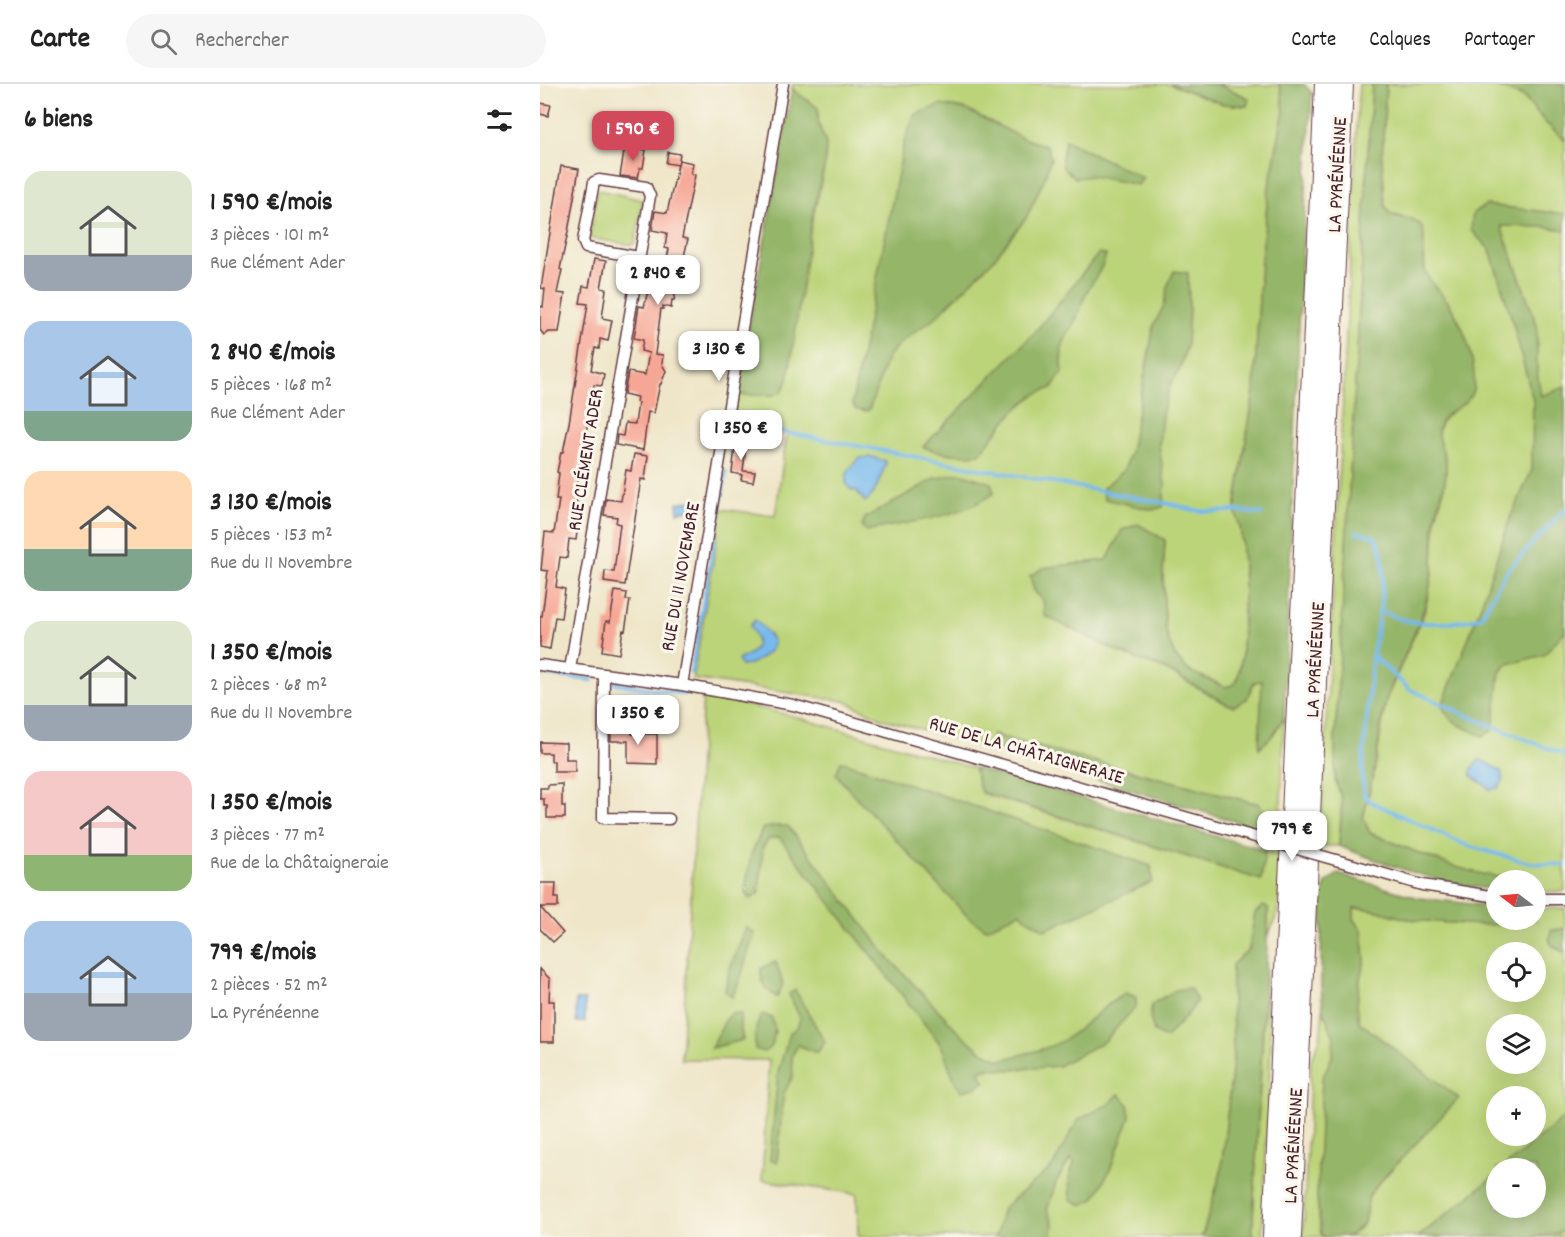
<!DOCTYPE html>
<html lang="fr">
<meta charset="utf-8">
<style>
body{margin:0;font-family:Dekko,sans-serif;background:#f6f6f6;color:#222;height:100vh;display:flex;flex-direction:column;font-size:22px;white-space:nowrap}
*{box-sizing:border-box;margin:0}
p{font-size:20px;color:#767676}
.icon{flex:none;width:33px;height:33px;fill:none;stroke:currentColor;stroke-width:2;stroke-linecap:round;stroke-linejoin:round}
.map{position:relative;flex:1;overflow:hidden}
.sheet{display:flex;flex-direction:column;background:#fff;width:540px}
.sheet>*{flex:none}
.needle{width:39px;rotate:286deg}
.controls{position:absolute;left:946px;top:786px;display:grid;gap:12px}
.controls a{display:grid;place-items:center;width:60px;height:60px;border-radius:50%;background:#fff;box-shadow:0 6px 24px #0002;font-size:30px}
.price{position:absolute;translate:-50% -51px;padding:0 14px;border-radius:12px;background:#fff;color:#222;font-size:20px;line-height:39px;filter:drop-shadow(0 2px 3px #0008)}
.price::after{content:'';position:absolute;left:50%;top:36px;width:18px;height:14px;margin-left:-9px;background:inherit;clip-path:polygon(0 0,100% 0,50% 100%)}
.price.selected{background:#d1495b;color:#fff}
ul{padding:0;list-style:none}
li{display:flex;align-items:center;gap:18px;height:150px;padding:0 24px}
li span{display:grid;place-items:center;flex:none;width:168px;height:120px;border-radius:18px;color:#555}
li>.icon{margin-inline-start:auto}
span .icon{width:72px;height:72px;fill:#fffc;stroke-width:1}
li b{font-size:26px}
h2{display:flex;justify-content:space-between;align-items:center;height:72px;padding:0 24px;font-size:26px}
header{display:flex;align-items:center;gap:36px;box-sizing:border-box;height:84px;padding:0 30px;background:#fff;border-bottom:2px solid #e0e0e0}
header strong{font-size:28px}
nav{display:flex;gap:33px;margin-inline-start:auto;font-size:21px}
.search{width:420px;height:54px;background:#f6f6f6;display:flex;align-items:center;gap:15px;box-sizing:border-box;padding:0 21px;border-radius:33px;color:#767676;font-size:22px}
main{display:flex;flex:1;min-height:0}
.map>svg:first-child{display:block}
.green{fill:#bcd479;stroke:#837a52;stroke-width:1.5;fill-rule:evenodd}
.forest{fill:#95b669;stroke:#706a4a;stroke-width:1.5}
.water{fill:#77b9ec;stroke:#606c8c;stroke-width:1.5}
.lines{fill:none;stroke-linecap:round;stroke-linejoin:round}
.stream{stroke:#77b9ec;stroke-width:4}
.building{fill:#f6a694}
.minor-casing{stroke:#633d43;stroke-width:13}
.motorway-casing{stroke:#633d43;stroke-width:22}
.minor{stroke:#fff;stroke-width:10}
.motorway{stroke:#fff;stroke-width:20}
.minor-bridge-casing{stroke:#633d43;stroke-width:13;stroke-linecap:butt}
.minor-bridge{stroke:#fff;stroke-width:10}
.labels{text-anchor:middle;dominant-baseline:central;stroke-width:6;stroke-linejoin:round;paint-order:stroke}
.street-label{font-size:20px;fill:#4a1f2b;stroke:#fbf7ec}
</style>
<header>
<strong>Carte</strong>
<div class="search"><svg class="icon" aria-label="search" viewBox="0 0 24 24"><circle cx="10" cy="10" r="6"/><path d="M15 15l6 6"/></svg>Rechercher</div>
<nav><a>Carte</a><a>Calques</a><a>Partager</a></nav>
</header>
<main>
<section class="sheet">
<h2>6 biens<svg class="icon" aria-label="filters" viewBox="0 0 24 24"><path d="M4 7h16M4 17h16"/><circle cx="9" cy="7" r="2"/><circle cx="15" cy="17" r="2"/></svg></h2>
<ul>
<li><span style="background:linear-gradient(#dfe7d0 70%,#9aa5b1 0)"><svg class="icon" aria-label="home" viewBox="0 0 24 24"><path d="M3 11l9-7 9 7M6 9v11h12V9"/></svg></span><div><b>1 590 €/mois</b><p>3 pièces · 101 m²</p><p>Rue Clément Ader</p></div></li>
<li><span style="background:linear-gradient(#a9c7e8 75%,#7fa58c 0)"><svg class="icon" aria-label="home" viewBox="0 0 24 24"><path d="M3 11l9-7 9 7M6 9v11h12V9"/></svg></span><div><b>2 840 €/mois</b><p>5 pièces · 168 m²</p><p>Rue Clément Ader</p></div></li>
<li><span style="background:linear-gradient(#ffd9b3 65%,#7fa58c 0)"><svg class="icon" aria-label="home" viewBox="0 0 24 24"><path d="M3 11l9-7 9 7M6 9v11h12V9"/></svg></span><div><b>3 130 €/mois</b><p>5 pièces · 153 m²</p><p>Rue du 11 Novembre</p></div></li>
<li><span style="background:linear-gradient(#dfe7d0 70%,#9aa5b1 0)"><svg class="icon" aria-label="home" viewBox="0 0 24 24"><path d="M3 11l9-7 9 7M6 9v11h12V9"/></svg></span><div><b>1 350 €/mois</b><p>2 pièces · 68 m²</p><p>Rue du 11 Novembre</p></div></li>
<li><span style="background:linear-gradient(#f6c9c9 70%,#8fb573 0)"><svg class="icon" aria-label="home" viewBox="0 0 24 24"><path d="M3 11l9-7 9 7M6 9v11h12V9"/></svg></span><div><b>1 350 €/mois</b><p>3 pièces · 77 m²</p><p>Rue de la Châtaigneraie</p></div></li>
<li><span style="background:linear-gradient(#a9c7e8 60%,#9aa5b1 0)"><svg class="icon" aria-label="home" viewBox="0 0 24 24"><path d="M3 11l9-7 9 7M6 9v11h12V9"/></svg></span><div><b>799 €/mois</b><p>2 pièces · 52 m²</p><p>La Pyrénéenne</p></div></li>
</ul>
</section>
<div class="map">
<svg width="1025" height="1153" viewBox="0 0 1025 1153">
<rect width="100%" height="100%" fill="#fbf7ec"/>
<filter id="ink" filterUnits="userSpaceOnUse"><feTurbulence type="fractalNoise" baseFrequency=".0167" numOctaves="2"/><feDisplacementMap in="SourceGraphic" scale="12" xChannelSelector="R" yChannelSelector="G"/><feConvolveMatrix kernelMatrix="1 2 1 2 8 2 1 2 1" color-interpolation-filters="sRGB"/></filter>
<filter id="wash" filterUnits="userSpaceOnUse"><feTurbulence type="fractalNoise" baseFrequency=".008" numOctaves="4" result="noise"/><feDisplacementMap in="SourceGraphic" scale="24" xChannelSelector="R" yChannelSelector="G"/><feGaussianBlur stdDeviation="1.35" result="paint"/><feColorMatrix in="noise" values="0 0 0 0 0 0 0 0 0 0 0 0 0 0 0 0 0 1.4 0 .05"/><feComposite in="paint" operator="in"/></filter>
<g filter="url(#wash)">
<rect width="100%" height="100%" fill="#efe6c9"/>
<path class="green" d="M253,0H630L683,20L706,22L708,14L677,0L740,1L744,27L729,103L721,178L714,307L695,425L701,447L704,499L702,573L697,597L693,601L686,603L649,587L635,572L628,556L625,540L623,490L625,456L582,446L568,476L503,484L494,507L503,515L581,569L625,585L687,620L710,605L716,597H722L720,664L732,652L744,634L740,750L724,746L727,731L718,720L453,651L451,664L343,635L304,617L153,595L182,425L235,432L247,350L191,340L197,311H233L285,80L286,60L278,38V25L252,5Z
M819,0H832L795,658V696L802,715L799,762H780Z
M846,0H918L957,3L983,13L1005,38L1025,56V807L996,808V796H973L971,794C922,791 875,767 830,749L823,734L836,678L846,616L885,527L892,490L896,432L904,405L906,377L899,358L898,349L900,341L905,333L912,327L907,217L894,203L885,187L883,147L874,136L850,130L845,122L842,74Z
M59,106L103,116L95,159L92,161L49,154L57,108Z
M163,611L249,631L434,684L441,709L720,795L725,766L739,771C739,800 743,825 728,851V824L715,829L709,865L692,881L693,978L681,1088L662,1153H318L317,1110L222,1096L229,976L141,975Z
M814,824H831L867,835L985,840L988,836H996V825L1025,824V845L1012,846V861L1025,869V1153H805C827,1146 823,1131 829,1113C832,1105 841,1097 847,1090L828,945L819,938L817,921L819,898L825,876L822,846L814,835ZM957,868H996V908H957ZM957,940H996V980H957ZM957,1012H996V1052H957ZM957,1084H996V1124H957Z
M725,908L731,959L722,1153H712Z
M783,926L794,953L792,973L782,995L777,1113L781,1150L785,1153H763L771,976L780,955Z"/>
<path class="forest" d="M630,0H677L709,14L707,22L683,20Z
M738,0H764L772,9L761,191L744,634L732,652L719,664L722,597L714,598L707,615L694,622L687,620L625,585L581,569L505,532L503,516L494,507L490,492L503,484L567,476L582,446L598,440L625,456L623,490L625,540L628,556L635,572L649,587L685,603L693,601L697,597L702,573L704,499L701,447L695,426L714,307L721,178L729,103L744,27L740,1Z
M832,0H846L842,74L845,122L850,130C858,134 873,133 880,140C888,149 881,177 886,189C891,201 901,208 908,218C923,241 935,271 934,299C933,326 906,321 899,343C895,356 905,366 906,378C908,397 900,414 896,431C892,450 895,471 892,490C886,535 862,572 847,614C840,633 840,656 836,677C833,696 827,715 823,734L830,749C875,767 922,791 971,794L973,796H957V806C903,801 850,782 799,762L802,715L795,696V658Z
M918,0H1025V56L1005,38L983,12L957,3Z
M252,5L278,24V38L286,60L285,80L272,134L248,296L242,308L233,311H197Z
M400,21L425,25L485,55L507,62L511,74L504,96L486,134L452,177L396,233L361,258L348,272L329,326L323,327L315,325L312,319L364,59L374,31Z
M525,56L603,94L598,101L552,92L535,94L523,84L522,73Z
M946,121L1025,130V146L1004,143L961,142L997,241V287L1001,312L1025,303V547L1004,571L968,580L960,588L953,646L943,652C926,645 910,639 902,622L939,527L970,434L992,386L993,316L971,232L950,166L931,146L933,129Z
M559,169L566,171C561,190 552,196 545,212C541,221 539,230 534,239C523,259 519,262 523,287L512,304C480,312 459,345 440,370C419,372 402,370 383,363L496,247Z
M634,187L648,189L649,225L647,261L640,285L630,301L622,331L619,361L625,401L623,423L613,426L564,415L563,404L584,386L590,369L614,241L624,221L628,201Z
M420,389L451,399L454,409C418,435 369,437 327,447L322,443L325,434L394,395Z
M453,651L719,720L727,731L724,746L451,664Z
M301,677L611,782L612,798L505,846L487,835L480,828L446,845L429,834L304,700L296,690Z
M434,684L725,766L721,796L441,708Z
M237,742H248L347,872L419,948L440,966L460,976C480,971 511,965 527,954C548,939 563,922 586,909L596,913V922L565,957L518,982L470,986L449,984L439,987L445,997L435,1004L421,1007C411,994 408,976 401,961L239,753L229,755L223,763L219,809L210,815L205,807L211,771L223,744Z
M798,790L879,814L957,823V836H988L985,840C947,842 907,840 869,835C850,832 834,823 814,824V835L822,846L825,876L819,898L817,921L819,938L919,1014L847,1090L829,1111L824,1139L809,1152L785,1153L781,1150L777,1113L782,995L792,973L794,953L783,926L781,903L782,811L786,799Z
M723,822L728,824L727,862L712,1153H662L681,1088L693,978L692,881L709,865L715,829Z
M206,843L214,849L200,896L192,913L185,907L189,887Z
M1025,845V869L1012,861L1009,856L1011,846Z
M236,878L243,900L237,913C226,907 220,897 221,884Z
M650,904L657,917L648,930L626,954L614,948L610,933L612,920L636,906Z
M255,906L285,958L277,969L258,961L252,972L253,992L244,1009L242,1024L237,1078L230,1075L238,988L250,949L258,942L260,934L249,910Z
M192,929L201,930L200,942L203,956L171,964L185,937Z
M223,930L232,934L235,946L232,962L224,968L215,965C214,952 215,940 223,930Z
M579,1010L588,1020L590,1033L570,1086L554,1115L542,1121L530,1115L529,1094L534,1079L531,1074L517,1096L507,1126L513,1140L512,1153H454L457,1148L463,1124L512,1083L538,1036L569,1020Z
M1025,1033V1146L1017,1150L990,1153H878L957,1090V1124H996V1084H963Z"/>
<path class="water" d="M332,373L345,377L346,381C338,394 339,408 325,418L317,407L311,406C299,394 310,384 319,374Z
M154,416L155,425L138,428L137,419Z
M215,536C218,538 233,554 233,558C235,568 209,583 201,582L198,576C217,568 222,561 210,542Z
M939,676L945,678L961,687L963,697L959,703L950,706C944,698 936,698 931,690L932,684Z
M36,916H45V938H36Z"/>
<g class="lines">
<path class="stream" d="M194,339L635,421C657,428 665,428 688,427C699,426 711,429 722,430
M816,448C821,449 830,450 834,453C848,464 842,510 840,525C864,544 913,541 941,533L966,488L1025,425
M840,525L832,576L822,689L824,711L831,718L928,762L990,779L1025,781
M833,572L869,605L937,636L1025,671
M151,589L186,388
M0,590L52,596
M74,599L146,610"/>
</g>
<g id="blocks">
<path class="building" d="M0,19L11,21L8,32L0,30Z
M85,62L106,66L103,84H100L98,94L80,92Z
M128,68L140,70L138,81L126,79Z
M139,76L153,79L151,90L155,91L142,154L148,155L134,216H132L131,224L123,222V225H121L115,270L123,271L122,280L126,287L121,300H120L114,329L108,328L103,366L76,361L77,351L83,352L85,339L95,340L98,319L96,318L97,313L84,310L88,288L105,291L109,269L101,267L103,256L94,254L99,222L104,223L110,198L103,197L105,187L123,191L129,165L125,164L127,149L112,146L115,127L127,129Z
M21,82L39,85L28,148L20,185L22,186L17,209L25,210L19,248H9L4,251L0,246V222L3,223L5,205L1,204Z
M54,175L66,177L61,204L66,205L62,234L72,236L68,257L60,255L59,265L55,264L51,286L64,290L62,302L54,301L45,355H43L36,403L39,404L34,433H39L36,456L29,455L27,474L20,473L16,503L25,505L21,534L15,533L10,565L0,563V532H2L8,487L1,486L5,448L14,449L19,416H16L19,389L17,388L21,368H23L29,339L48,220L40,219L43,202L49,203Z
M196,355L207,356L203,387L215,388L213,398L201,396L202,391L192,389Z
M94,370L108,372L105,396L101,395L85,501L64,498L65,487L74,488L80,440L76,439L77,433L64,431L66,415L81,417L86,386L91,387Z
M75,507L87,509L86,516H90L85,547L83,546L79,570L62,567L66,537L70,538Z
M71,645H92V650H117V680L88,679V657H71Z
M0,658L26,659V675H35V688H14V677H11V669H0Z
M22,700V722H25V734H7V722H4V715H0V704H8V701Z
M0,799H16L15,814H18V823H0L23,849L13,858L0,845Z
M0,885L10,895L9,917H14V958H0Z"/>
</g>
</g>
<g filter="url(#ink)">
<use href="#blocks" fill-opacity="0" stroke="#633d43" stroke-width="1.5"/>
<g class="lines">
<defs>
<path id="minor" d="M0,581L142,601L253,621L701,749
M30,585L110,112L106,103L59,96L54,98L43,157L46,164L99,173
M64,590L63,734L129,735
M142,601L243,0
M810,780L882,801L957,813
M996,815H1025"/>
<path id="motorway" d="M733,1153L785,0
M751,1153L803,0"/>
</defs>
<use href="#minor" class="minor-casing"/>
<use href="#motorway" class="motorway-casing"/>
<use href="#minor" class="minor"/>
<use href="#motorway" class="motorway"/>
<defs>
<path id="minor-bridge" d="M701,749L810,780"/>
</defs>
<use href="#minor-bridge" class="minor-bridge-casing"/>
<use href="#minor-bridge" class="minor-bridge"/>
</g>
</g>
<g class="labels">
<g class="street-label">
<text transform="translate(799 91) rotate(-87)">LA PYRÉNÉENNE</text>
<text transform="translate(47 376) rotate(-81)">RUE CLÉMENT ADER</text>
<text transform="translate(142 493) rotate(-80)">RUE DU 11 NOVEMBRE</text>
<text transform="translate(777 576) rotate(-87)">LA PYRÉNÉENNE</text>
<text transform="translate(486 668) rotate(16)">RUE DE LA CHÂTAIGNERAIE</text>
<text transform="translate(755 1062) rotate(-87)">LA PYRÉNÉENNE</text>
</g>
</g>
</svg>
<div class="controls">
<a><svg class="needle" viewBox="-14 -14 28 28"><path d="M0-13l5 13h-10z" fill="#e53935"/><path d="M0 13l5-13h-10z" fill="#767676"/></svg></a>
<a><svg class="icon" aria-label="locate" viewBox="0 0 24 24"><circle cx="12" cy="12" r="6"/><path d="M12 2v4M12 18v4M2 12h4M18 12h4"/></svg></a>
<a><svg class="icon" aria-label="layers" viewBox="0 0 24 24"><path d="M12 4l9 5-9 5-9-5zM3 14l9 5 9-5"/></svg></a>
<a>+</a>
<a>−</a>
</div>
<b class="price selected" style="left:93px;top:78px">1 590 €</b>
<b class="price" style="left:118px;top:222px">2 840 €</b>
<b class="price" style="left:179px;top:298px">3 130 €</b>
<b class="price" style="left:201px;top:377px">1 350 €</b>
<b class="price" style="left:98px;top:662px">1 350 €</b>
<b class="price" style="left:752px;top:778px">799 €</b>
</div>
</main>
